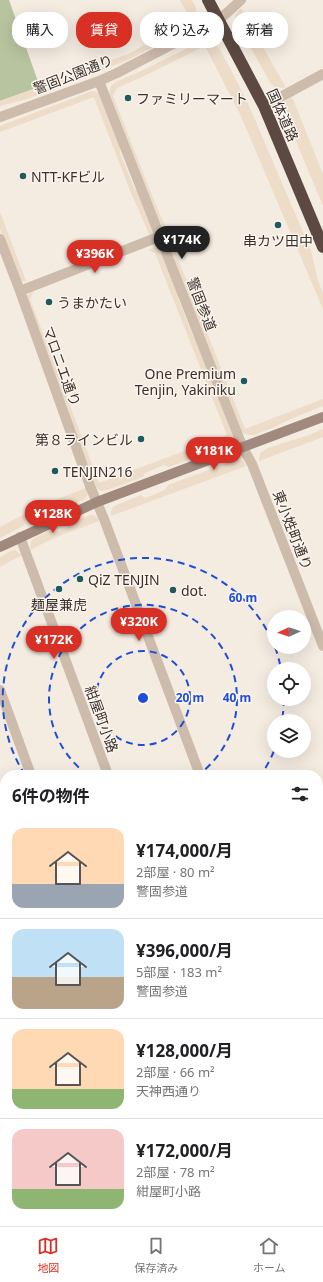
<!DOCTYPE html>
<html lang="ja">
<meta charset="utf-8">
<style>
body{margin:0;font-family:"Noto Sans","Noto Sans JP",sans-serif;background:#f2f2f2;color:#202124;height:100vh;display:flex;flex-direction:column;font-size:15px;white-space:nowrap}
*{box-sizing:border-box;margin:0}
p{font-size:13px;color:#757577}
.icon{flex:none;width:22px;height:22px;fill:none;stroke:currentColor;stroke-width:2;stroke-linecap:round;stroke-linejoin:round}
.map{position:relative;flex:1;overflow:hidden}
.panel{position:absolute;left:0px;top:770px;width:323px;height:456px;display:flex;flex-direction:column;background:#fff;border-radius:16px 16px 0 0;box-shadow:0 4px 16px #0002}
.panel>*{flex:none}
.hud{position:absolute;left:12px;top:12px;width:299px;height:36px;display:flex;gap:8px}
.needle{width:26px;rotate:267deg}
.tools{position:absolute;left:267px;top:610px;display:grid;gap:8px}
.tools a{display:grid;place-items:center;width:44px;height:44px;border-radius:50%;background:#fff;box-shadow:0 4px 16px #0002;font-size:20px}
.price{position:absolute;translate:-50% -34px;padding:0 9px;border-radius:14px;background:#d93025;color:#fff;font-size:13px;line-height:26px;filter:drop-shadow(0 1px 2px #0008)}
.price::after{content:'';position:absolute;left:50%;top:24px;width:12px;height:9px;margin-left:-6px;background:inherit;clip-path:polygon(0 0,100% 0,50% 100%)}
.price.active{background:#222;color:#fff}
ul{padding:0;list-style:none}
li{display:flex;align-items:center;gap:12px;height:100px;padding:0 12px}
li+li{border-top:1px solid #e0e0e0}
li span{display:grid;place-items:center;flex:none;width:112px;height:80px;border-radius:12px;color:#555}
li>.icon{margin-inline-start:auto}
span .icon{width:48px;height:48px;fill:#fffc;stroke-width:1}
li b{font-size:17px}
h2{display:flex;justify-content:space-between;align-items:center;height:48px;padding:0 12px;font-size:17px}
.chip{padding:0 14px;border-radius:16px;background:#fff;box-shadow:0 4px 16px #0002;font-size:14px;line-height:36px}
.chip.active{background:#d93025;color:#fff}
.tab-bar{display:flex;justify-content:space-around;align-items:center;height:56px;border-top:1px solid #e0e0e0;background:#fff;font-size:11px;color:#757577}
.tab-bar a{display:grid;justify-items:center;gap:2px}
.tab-bar .active{color:#d93025}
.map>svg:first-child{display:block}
.green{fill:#b8c4a0}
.plaza{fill:#ecdcc8}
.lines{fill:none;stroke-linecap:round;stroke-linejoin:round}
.street{stroke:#cdbbac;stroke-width:10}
.secondary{stroke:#a18a7d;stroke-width:10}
.highway{stroke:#5c4a42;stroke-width:12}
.ring{fill:none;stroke:#1d4ed8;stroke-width:2;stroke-dasharray:7 5}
.poi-dot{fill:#1f5a5e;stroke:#fbf5ee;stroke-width:1.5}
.labels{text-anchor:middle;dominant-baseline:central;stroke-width:3;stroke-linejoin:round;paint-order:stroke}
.street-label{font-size:14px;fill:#3b302b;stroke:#fbf5ee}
.poi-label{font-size:14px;fill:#3b302b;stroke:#fbf5ee;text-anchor:start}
.centre{fill:#1d4ed8;stroke:#fbf5ee;stroke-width:2}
.ring-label{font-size:12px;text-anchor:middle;font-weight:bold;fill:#1d4ed8;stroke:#fbf5ee;stroke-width:3;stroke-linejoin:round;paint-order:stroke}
</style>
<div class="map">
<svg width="323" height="1226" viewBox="0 0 323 1226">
<rect width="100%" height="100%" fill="#f4ebe1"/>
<path class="green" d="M0,0H9L40,87L0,101Z"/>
<path class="plaza" d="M180,0H192L196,8L197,19L194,24L190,27L130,59L27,99L0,106V101L128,54L191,20Z
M241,8L286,88L275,87L271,84L235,19V15Z
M202,41H209L218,47L229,66L250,108L311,251L318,281L323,293V309L240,114L205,46L140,78L117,88L113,96L153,198L165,226L245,429L323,399V406L293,418L272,428L254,435H249L243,433L241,429L109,93L111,86L116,82L139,72Z
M92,91L97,92L99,95L120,147V153L135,190L139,192L154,233L153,237L145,238L149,234L129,188L94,97L0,132V126Z
M292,97L323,174V206L284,112L283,106L285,101Z
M0,212L26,281H22L18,278L0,229Z
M155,247L161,249L178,293V298L193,336L196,338L233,437L232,441L227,445L169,467L164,465L145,473L143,477L110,489L101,491L95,487L69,416V411L56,377L53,374L27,299V295L34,291L30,299L99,483L227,435L155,253L148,250Z
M323,429V437L259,461L260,453L268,448L309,435Z
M236,460L243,461L246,466L111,516V512L113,507L119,504L141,495L145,498L165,490L168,485Z
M86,488L88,492L87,496L83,500L50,513L45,510L26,520L23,526L0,538V527L42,505Z
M91,515L97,517L99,521L56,537L30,550L31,542L33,539L51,530L56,532L76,524L78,520Z
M15,550L22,555L0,567V557L11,551Z"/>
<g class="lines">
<path class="street" d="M99,81L243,448L252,464L323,646
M264,106L323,74
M0,117L99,81L117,73L219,20L241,0
M0,239L20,291L90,486L104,519L200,775
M20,291L161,236
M20,537L108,775
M0,690L31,775
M318,875L323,874
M318,990L323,1007
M0,1113L5,1126
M216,1221L217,1226"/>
<path class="secondary" d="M0,547L97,502L323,417
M318,1121L323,1120
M0,1218L5,1217
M39,1221L41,1226"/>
<path class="highway" d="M208,0L264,106L323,247"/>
</g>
<g class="ring">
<circle cx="143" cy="698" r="47"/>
<path d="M88 775A94 94 0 1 1 198 775"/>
<path d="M284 699A141 141 0 0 1 282 720M274 751A141 141 0 0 1 261 775M25 775A141 141 0 1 1 274 645M275 647A141 141 0 0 1 281 669"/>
</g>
<g class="poi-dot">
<circle cx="128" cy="98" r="4"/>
<circle cx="23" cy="176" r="4"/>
<circle cx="278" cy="225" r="4"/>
<circle cx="49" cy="302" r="4"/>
<circle cx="244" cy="381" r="4"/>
<circle cx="141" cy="439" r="4"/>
<circle cx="55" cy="471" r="4"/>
<circle cx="80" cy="579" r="4"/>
<circle cx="59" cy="589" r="4"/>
<circle cx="173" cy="590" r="4"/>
</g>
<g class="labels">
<g class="street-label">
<text transform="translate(73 74) rotate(-21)">警固公園通り</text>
<text transform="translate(283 115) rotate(66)">国体道路</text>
<text transform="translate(202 304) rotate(69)">警固参道</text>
<text transform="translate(62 366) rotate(70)">マロニエ通り</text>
<text transform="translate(293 530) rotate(69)">東小姓町通り</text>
<text transform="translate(102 719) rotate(70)">紺屋町小路</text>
</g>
<g class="poi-label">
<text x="136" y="98">ファミリーマート</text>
<text x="31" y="176">NTT-KFビル</text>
<text x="278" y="240" text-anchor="middle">串カツ田中</text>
<text x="57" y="302">うまかたい</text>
<text x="236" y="373" text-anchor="end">One Premium<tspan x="236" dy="16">Tenjin, Yakiniku</tspan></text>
<text x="133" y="439" text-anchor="end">第８ラインビル</text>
<text x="63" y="471">TENJIN216</text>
<text x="88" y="579">QiZ TENJIN</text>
<text x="181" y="590">dot.</text>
<text x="59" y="604" text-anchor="middle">麺屋兼虎</text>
</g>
</g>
<circle cx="143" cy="698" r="6" class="centre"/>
<g class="ring-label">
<text x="243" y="602">60 m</text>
<text x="190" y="702">20 m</text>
<text x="237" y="702">40 m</text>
</g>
</svg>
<div class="tools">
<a><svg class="needle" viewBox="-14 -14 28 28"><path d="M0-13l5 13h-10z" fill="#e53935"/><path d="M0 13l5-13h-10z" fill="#757577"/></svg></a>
<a><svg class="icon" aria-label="locate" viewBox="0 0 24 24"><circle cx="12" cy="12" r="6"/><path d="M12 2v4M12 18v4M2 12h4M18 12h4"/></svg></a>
<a><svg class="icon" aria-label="layers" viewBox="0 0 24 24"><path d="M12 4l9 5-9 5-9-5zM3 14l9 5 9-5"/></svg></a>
</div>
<b class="price active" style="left:182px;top:260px">¥174K</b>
<b class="price" style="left:95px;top:274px">¥396K</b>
<b class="price" style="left:214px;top:471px">¥181K</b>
<b class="price" style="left:53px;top:534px">¥128K</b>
<b class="price" style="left:139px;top:642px">¥320K</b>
<b class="price" style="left:54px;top:660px">¥172K</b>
<div class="hud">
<a class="chip">購入</a>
<a class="chip active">賃貸</a>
<a class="chip">絞り込み</a>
<a class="chip">新着</a>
</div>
<section class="panel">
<h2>6件の物件<svg class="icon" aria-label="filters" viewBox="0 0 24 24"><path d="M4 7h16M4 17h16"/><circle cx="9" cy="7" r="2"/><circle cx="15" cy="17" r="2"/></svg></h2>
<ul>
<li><span style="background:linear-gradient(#ffd9b3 70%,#9aa5b1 0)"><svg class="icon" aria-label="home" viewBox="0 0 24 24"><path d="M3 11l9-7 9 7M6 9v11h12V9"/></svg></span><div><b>¥174,000/月</b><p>2部屋 · 80 m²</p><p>警固参道</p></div></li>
<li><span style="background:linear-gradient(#bfe0f5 60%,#b9a48a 0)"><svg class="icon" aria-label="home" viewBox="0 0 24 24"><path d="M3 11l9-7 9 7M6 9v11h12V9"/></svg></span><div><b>¥396,000/月</b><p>5部屋 · 183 m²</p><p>警固参道</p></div></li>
<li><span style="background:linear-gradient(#ffd9b3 75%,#8fb573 0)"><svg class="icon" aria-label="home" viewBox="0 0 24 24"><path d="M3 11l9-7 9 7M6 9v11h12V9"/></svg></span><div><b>¥128,000/月</b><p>2部屋 · 66 m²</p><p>天神西通り</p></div></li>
<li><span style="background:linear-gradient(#f6c9c9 75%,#8fb573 0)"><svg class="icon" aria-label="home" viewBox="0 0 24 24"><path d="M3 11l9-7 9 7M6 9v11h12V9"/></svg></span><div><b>¥172,000/月</b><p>2部屋 · 78 m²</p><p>紺屋町小路</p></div></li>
</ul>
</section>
</div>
<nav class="tab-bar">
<a class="active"><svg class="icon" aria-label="map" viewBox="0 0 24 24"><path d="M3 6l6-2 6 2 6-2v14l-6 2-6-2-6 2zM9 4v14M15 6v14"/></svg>地図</a>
<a><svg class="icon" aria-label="saved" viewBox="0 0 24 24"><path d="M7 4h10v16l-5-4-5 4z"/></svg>保存済み</a>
<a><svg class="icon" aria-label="home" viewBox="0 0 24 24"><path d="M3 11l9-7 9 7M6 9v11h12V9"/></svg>ホーム</a>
</nav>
